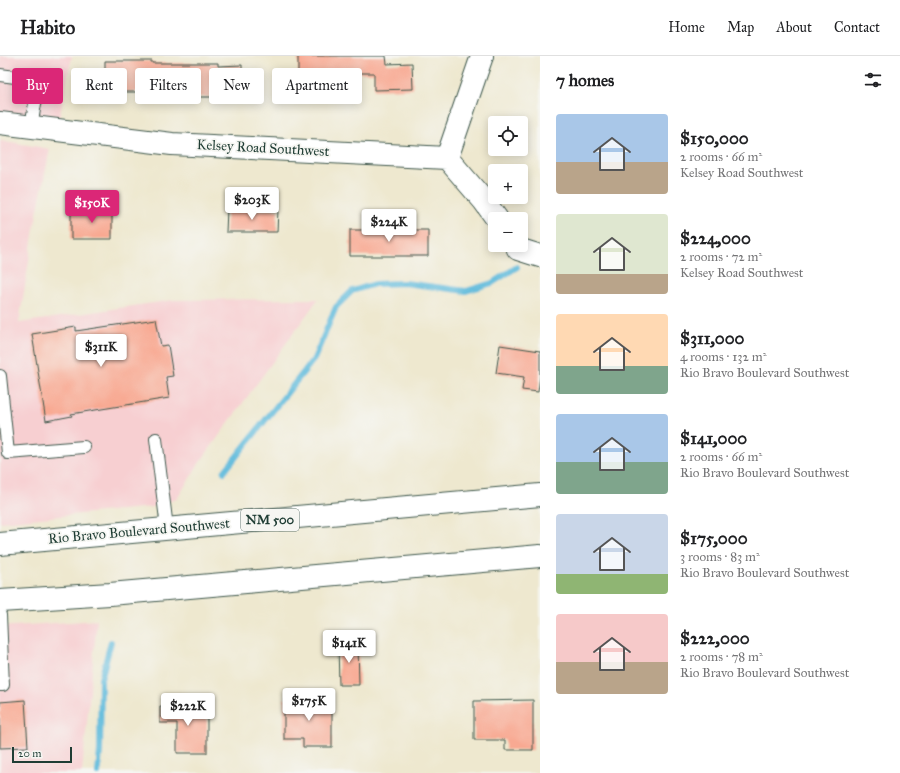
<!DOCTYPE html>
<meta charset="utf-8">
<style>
body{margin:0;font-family:"IM FELL Great Primer",serif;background:#f6f6f6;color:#202124;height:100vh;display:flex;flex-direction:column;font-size:15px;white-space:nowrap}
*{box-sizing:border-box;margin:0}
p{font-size:13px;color:#757577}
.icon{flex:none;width:22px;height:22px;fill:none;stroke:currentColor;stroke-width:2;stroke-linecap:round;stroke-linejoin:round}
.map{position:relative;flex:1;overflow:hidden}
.side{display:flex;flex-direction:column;background:#fff;width:360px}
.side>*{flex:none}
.guide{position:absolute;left:12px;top:12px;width:380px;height:36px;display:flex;gap:8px}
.controls{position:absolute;left:488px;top:60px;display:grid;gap:8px}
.controls a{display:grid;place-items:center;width:40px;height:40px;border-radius:4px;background:#fff;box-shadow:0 2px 10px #0003;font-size:20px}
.scale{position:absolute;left:12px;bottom:10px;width:60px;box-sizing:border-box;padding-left:4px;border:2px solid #1f3d34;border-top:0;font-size:11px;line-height:14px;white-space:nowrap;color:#1f3d34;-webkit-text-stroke:3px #f6f6f2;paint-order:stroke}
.price{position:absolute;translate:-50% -34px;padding:0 9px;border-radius:4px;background:#fff;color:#222;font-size:13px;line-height:26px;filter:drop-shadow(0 1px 2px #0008)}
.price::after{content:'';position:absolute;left:50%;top:24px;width:12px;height:9px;margin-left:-6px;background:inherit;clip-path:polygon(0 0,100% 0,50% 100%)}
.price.current{background:#db2777;color:#fff}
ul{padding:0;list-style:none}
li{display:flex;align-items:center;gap:12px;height:100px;padding:0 16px}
li span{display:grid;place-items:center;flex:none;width:112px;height:80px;border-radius:4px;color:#555}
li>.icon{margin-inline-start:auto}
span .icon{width:48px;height:48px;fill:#fffc;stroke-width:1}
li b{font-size:17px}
h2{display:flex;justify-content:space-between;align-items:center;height:48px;padding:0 16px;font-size:17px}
.tag{padding:0 14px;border-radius:4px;background:#fff;box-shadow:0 2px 10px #0003;font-size:14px;line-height:36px}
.tag.current{background:#db2777;color:#fff}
header{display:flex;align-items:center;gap:24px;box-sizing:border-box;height:56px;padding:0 20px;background:#fff;border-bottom:1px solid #e0e0e0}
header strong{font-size:19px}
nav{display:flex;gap:22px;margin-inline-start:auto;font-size:14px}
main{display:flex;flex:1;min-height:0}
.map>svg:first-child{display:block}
.built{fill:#f7cfd1}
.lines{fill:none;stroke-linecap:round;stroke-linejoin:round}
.stream{stroke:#5dbadb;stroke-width:6}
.building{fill:#f8a992}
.service-casing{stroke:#3e574b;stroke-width:14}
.minor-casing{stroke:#3e574b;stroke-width:24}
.primary-casing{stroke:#3e574b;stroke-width:24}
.service{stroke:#fff;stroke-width:12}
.minor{stroke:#fff;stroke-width:22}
.primary{stroke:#fff;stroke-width:22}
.labels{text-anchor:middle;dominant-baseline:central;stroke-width:3.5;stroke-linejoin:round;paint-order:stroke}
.shield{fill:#f6f6f2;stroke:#60746d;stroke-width:1}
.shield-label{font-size:13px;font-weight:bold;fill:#1f3d34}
.street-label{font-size:14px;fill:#1f3d34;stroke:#f6f6f2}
</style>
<header>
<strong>Habito</strong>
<nav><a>Home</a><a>Map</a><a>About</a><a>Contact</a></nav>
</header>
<main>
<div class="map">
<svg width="540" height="717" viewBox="0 0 540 717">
<rect width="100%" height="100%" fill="#f6f6f2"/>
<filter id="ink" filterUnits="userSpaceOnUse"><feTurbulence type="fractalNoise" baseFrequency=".025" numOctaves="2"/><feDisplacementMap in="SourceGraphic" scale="8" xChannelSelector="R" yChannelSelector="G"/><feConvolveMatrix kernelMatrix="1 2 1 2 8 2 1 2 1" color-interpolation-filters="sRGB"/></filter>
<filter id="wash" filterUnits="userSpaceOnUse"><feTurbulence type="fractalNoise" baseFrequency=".012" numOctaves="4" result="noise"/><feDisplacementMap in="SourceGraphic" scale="16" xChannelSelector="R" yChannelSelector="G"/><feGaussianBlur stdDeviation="0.9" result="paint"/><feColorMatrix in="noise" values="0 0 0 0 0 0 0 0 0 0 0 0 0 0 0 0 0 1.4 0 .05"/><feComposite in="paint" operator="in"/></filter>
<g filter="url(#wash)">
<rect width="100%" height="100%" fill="#eee8cf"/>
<path class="built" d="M0,0H72L58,68L0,59Z
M0,84L50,93L34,173L19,267L173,244L318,243L198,409L177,443L152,451L0,466Z
M97,564L82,717H0V571Z"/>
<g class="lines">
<path class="stream" d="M224,416L314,303L336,251L352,235L375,228L405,227L466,235L492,227L517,211
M98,717L100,695L101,623L111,586"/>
</g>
<g id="blocks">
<path class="building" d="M298,0H386L387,8L412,7L413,33L374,34V17H337V31H298Z
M105,5H152V7H218V10L242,9V38L218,39V41H181V36H105Z
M71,153H112V183H71Z
M227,153L278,154L277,176H226Z
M350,174H428V200H350Z
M156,263L161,290L168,289L173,320L166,321L169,342L71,358L72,360L46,365L32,278L76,271V275Z
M500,289L540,295V320L538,336L522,334L524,321L496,317Z
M358,587L359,629H339L338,588Z
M284,643H332V691H303V683H284Z
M25,644L28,691L0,692V646Z
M533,644V694H505V684H474V645Z
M160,650H207V697H177V667H160Z"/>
</g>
</g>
<g filter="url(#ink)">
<use href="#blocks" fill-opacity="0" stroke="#3e574b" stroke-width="1"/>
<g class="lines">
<defs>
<path id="service" d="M0,19L23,22L34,27L37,36L31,71
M0,320L8,397L84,391
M156,383L167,472
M0,629H3L0,559"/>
<path id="minor" d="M0,67L172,88L447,102L484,145L497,163
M447,102L482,0
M516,189L518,193L540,200"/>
<path id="primary" d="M0,488L540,439
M0,545L110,538L540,500"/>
</defs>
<use href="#service" class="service-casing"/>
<use href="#minor" class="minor-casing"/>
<use href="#primary" class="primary-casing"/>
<use href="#service" class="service"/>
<use href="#minor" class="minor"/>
<use href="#primary" class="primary"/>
</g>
</g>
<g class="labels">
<rect class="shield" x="241" y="453" width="58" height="22" rx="3"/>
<g class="shield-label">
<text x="270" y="464">NM 500</text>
</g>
<g class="street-label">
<text transform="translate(263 92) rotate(3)">Kelsey Road Southwest</text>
<text transform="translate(139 475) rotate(-5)">Rio Bravo Boulevard Southwest</text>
</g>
</g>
</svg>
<div class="controls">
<a><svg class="icon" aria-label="locate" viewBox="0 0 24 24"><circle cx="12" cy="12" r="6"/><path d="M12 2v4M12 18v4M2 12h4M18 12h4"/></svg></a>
<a>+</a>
<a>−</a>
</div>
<div class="scale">20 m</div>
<b class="price" style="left:252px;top:165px">$203K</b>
<b class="price current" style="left:92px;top:168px">$150K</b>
<b class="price" style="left:389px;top:187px">$224K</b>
<b class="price" style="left:101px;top:312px">$311K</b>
<b class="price" style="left:349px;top:608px">$141K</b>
<b class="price" style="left:309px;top:666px">$175K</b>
<b class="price" style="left:188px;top:671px">$222K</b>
<div class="guide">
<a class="tag current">Buy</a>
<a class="tag">Rent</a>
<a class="tag">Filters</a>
<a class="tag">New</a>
<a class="tag">Apartment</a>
</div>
</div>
<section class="side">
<h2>7 homes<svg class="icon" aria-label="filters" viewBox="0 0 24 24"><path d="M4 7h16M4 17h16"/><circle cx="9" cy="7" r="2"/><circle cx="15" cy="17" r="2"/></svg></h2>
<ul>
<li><span style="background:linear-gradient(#a9c7e8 60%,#b9a48a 0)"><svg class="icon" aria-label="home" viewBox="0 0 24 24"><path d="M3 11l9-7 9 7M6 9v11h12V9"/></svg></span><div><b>$150,000</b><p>2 rooms · 66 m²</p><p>Kelsey Road Southwest</p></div></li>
<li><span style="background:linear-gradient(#dfe7d0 75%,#b9a48a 0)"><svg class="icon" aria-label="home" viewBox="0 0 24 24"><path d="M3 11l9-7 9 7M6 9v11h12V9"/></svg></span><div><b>$224,000</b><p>2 rooms · 72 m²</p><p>Kelsey Road Southwest</p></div></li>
<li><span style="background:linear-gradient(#ffd9b3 65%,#7fa58c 0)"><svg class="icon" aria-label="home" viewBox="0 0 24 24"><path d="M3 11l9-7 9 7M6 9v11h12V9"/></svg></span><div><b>$311,000</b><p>4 rooms · 132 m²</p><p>Rio Bravo Boulevard Southwest</p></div></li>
<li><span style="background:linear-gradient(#a9c7e8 60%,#7fa58c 0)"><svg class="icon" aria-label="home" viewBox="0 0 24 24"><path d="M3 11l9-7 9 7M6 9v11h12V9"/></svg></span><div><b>$141,000</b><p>2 rooms · 66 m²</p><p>Rio Bravo Boulevard Southwest</p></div></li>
<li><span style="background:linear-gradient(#c9d6e8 75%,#8fb573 0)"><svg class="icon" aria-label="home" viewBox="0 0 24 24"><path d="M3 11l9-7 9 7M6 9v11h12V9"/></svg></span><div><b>$175,000</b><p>3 rooms · 83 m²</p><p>Rio Bravo Boulevard Southwest</p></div></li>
<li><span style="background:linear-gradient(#f6c9c9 60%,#b9a48a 0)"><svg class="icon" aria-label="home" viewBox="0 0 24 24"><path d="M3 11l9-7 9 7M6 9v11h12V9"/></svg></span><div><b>$222,000</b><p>2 rooms · 78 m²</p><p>Rio Bravo Boulevard Southwest</p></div></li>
</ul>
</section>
</main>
